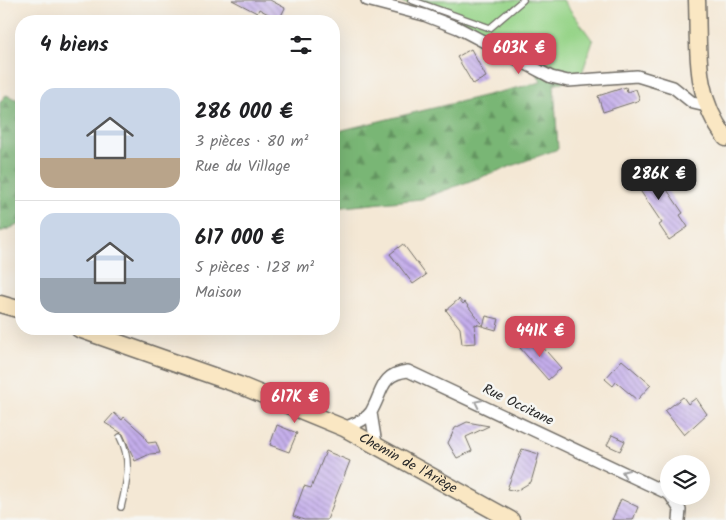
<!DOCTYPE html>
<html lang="fr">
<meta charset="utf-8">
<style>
body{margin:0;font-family:Kalam,sans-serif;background:#f6f6f6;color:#202124;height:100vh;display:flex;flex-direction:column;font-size:19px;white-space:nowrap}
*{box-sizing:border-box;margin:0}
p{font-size:16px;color:#757577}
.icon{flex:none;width:28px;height:28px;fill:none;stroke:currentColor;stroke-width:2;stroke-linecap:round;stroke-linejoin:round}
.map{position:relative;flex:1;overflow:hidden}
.side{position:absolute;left:15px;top:15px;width:325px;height:320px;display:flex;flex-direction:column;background:#fff;border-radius:20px;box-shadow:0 5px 20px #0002}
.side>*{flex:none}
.tools{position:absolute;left:660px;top:455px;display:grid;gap:10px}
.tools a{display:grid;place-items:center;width:50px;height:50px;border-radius:50%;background:#fff;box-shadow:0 5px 20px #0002;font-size:25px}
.price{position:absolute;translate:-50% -42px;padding:0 11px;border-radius:10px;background:#d1495b;color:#fff;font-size:16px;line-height:32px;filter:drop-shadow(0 1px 2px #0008)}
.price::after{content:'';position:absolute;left:50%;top:30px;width:15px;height:11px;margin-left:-8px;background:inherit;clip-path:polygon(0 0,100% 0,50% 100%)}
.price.current{background:#222;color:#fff}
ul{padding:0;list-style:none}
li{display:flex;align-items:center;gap:15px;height:125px;padding:0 25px}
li+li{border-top:1px solid #e0e0e0}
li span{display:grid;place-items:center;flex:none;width:140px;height:100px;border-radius:15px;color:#555}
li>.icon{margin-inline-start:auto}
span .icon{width:60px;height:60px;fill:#fffc;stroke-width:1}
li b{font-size:21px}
h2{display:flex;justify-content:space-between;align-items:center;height:60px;padding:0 25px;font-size:21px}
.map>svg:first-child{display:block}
.green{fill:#97d489;stroke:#61805a}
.forest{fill:url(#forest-firs);stroke:#527050}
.building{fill:url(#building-back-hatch)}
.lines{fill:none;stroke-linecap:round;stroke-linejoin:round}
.lane-casing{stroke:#716d66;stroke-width:8}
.street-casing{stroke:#716d66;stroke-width:14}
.secondary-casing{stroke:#716d66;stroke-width:19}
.lane{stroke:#fff;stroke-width:5.5}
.street{stroke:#fff;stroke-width:11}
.secondary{stroke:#fae7c3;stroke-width:16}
.oneway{stroke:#a0a0a0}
.labels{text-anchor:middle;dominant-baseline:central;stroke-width:5;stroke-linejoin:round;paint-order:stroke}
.street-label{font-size:14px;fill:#2b2b2b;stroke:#f6f6f2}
</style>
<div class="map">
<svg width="726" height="520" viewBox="0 0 726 520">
<defs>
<pattern id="forest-firs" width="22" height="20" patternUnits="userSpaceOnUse" patternTransform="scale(1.25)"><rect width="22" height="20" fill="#79b675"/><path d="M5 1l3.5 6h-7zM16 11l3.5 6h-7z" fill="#639460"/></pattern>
<pattern id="building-back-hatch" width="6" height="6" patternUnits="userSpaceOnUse" patternTransform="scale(1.25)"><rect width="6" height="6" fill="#c4adeb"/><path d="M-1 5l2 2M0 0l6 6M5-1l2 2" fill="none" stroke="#9f8dbf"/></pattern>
</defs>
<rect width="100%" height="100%" fill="#f6f6f2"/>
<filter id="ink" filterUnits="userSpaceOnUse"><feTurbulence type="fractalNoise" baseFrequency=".02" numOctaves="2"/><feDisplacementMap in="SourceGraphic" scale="10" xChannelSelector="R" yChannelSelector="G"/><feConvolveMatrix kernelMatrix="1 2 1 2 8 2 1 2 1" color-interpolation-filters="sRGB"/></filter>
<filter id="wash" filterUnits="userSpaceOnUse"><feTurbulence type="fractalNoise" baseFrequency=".0096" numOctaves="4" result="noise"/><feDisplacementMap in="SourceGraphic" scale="20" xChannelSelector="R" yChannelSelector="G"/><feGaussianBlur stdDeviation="1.12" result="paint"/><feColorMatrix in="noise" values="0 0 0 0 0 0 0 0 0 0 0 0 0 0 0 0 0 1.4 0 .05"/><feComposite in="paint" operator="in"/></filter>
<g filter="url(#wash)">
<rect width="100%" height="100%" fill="#f4e8d5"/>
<path class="green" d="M397,0H563L593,41L581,76Z"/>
<path class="forest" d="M530,56L581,76L554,85L558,149L421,199L334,208V132L541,82Z
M6,95L21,101V224L0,232V103Z"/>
<g id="blocks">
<path class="building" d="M232,0H270L285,8L279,20L259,9L257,13Z
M471,49L486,77L473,84L457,57Z
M626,87L627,92L636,89L640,100L603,112L598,96Z
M640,163L652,183L659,178L683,213L680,215L688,227L669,240L659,225L662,223L637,186L634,188L625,173Z
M403,244L426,275L413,284L390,254Z
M459,299L463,304L465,302L483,326L486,316L499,319L496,330L475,324L476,343L462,344L460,328L446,310Z
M533,336L561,368L548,380L520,348Z
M622,360L651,385L637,400L616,382L613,386L605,379Z
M683,397L688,404L696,398L707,414L684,435L665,411Z
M114,413L122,420L124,417L143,434L148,443L156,442L160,453L150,454L135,461L123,434L105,423Z
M467,422L489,426L466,437L472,451L457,458L448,443L455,428Z
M277,425L297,433L289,452L270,445Z
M612,435L625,441L620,451L607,445Z
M522,449L539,454L531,482L516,491L507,489Z
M326,451L350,461L327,520H304L293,516L304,486L311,488Z
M621,499L638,507L633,520H612Z"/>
</g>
</g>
<g filter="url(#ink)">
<use href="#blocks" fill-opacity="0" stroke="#716d66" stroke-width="1"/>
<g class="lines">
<defs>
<path id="lane" d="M411,0L490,28L523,0
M120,437C132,460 127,483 121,507"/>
<path id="street" d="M367,0L424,15L458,28L551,77L568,81L637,76L673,87L693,103L706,106
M371,413L376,444
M344,428C353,424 365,421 371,412C383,392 380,374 408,371L669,494
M671,496L680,510L679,520"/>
<g id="secondary">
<path d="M697,0C699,50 693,96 726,138"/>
<path d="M0,304L21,310"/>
<path id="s1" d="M79,329L239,385L344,428L511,520"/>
</g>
</defs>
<use href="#lane" class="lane-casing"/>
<use href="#street" class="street-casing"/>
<use href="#secondary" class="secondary-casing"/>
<use href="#lane" class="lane"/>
<use href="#street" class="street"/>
<use href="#secondary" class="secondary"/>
</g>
<defs><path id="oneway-chevron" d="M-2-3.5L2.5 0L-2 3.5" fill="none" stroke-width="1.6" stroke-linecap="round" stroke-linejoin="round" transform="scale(1.25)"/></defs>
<g class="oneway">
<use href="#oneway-chevron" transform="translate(478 403) rotate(-154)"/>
<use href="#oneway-chevron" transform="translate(625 473) rotate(-155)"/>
</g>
</g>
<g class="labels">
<g class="street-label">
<text transform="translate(518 405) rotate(26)">Rue Occitane</text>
<text stroke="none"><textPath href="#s1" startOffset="356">Chemin de l'Ariège</textPath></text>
</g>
</g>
</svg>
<div class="tools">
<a><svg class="icon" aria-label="layers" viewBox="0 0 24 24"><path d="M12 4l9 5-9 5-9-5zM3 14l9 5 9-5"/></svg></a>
</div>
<b class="price" style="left:519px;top:75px">603K €</b>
<b class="price current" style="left:659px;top:201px">286K €</b>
<b class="price" style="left:540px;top:358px">441K €</b>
<b class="price" style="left:295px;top:424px">617K €</b>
<section class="side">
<h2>4 biens<svg class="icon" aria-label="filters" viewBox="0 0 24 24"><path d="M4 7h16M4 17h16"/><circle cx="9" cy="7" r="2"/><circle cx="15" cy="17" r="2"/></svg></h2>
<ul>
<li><span style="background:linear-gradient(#c9d6e8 70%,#b9a48a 0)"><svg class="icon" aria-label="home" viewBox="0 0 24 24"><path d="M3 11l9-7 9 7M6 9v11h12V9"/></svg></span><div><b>286 000 €</b><p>3 pièces · 80 m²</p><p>Rue du Village</p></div></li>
<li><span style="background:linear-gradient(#c9d6e8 65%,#9aa5b1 0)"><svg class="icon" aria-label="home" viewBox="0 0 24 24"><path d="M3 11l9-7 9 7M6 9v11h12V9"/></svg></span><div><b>617 000 €</b><p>5 pièces · 128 m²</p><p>Maison</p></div></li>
</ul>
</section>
</div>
